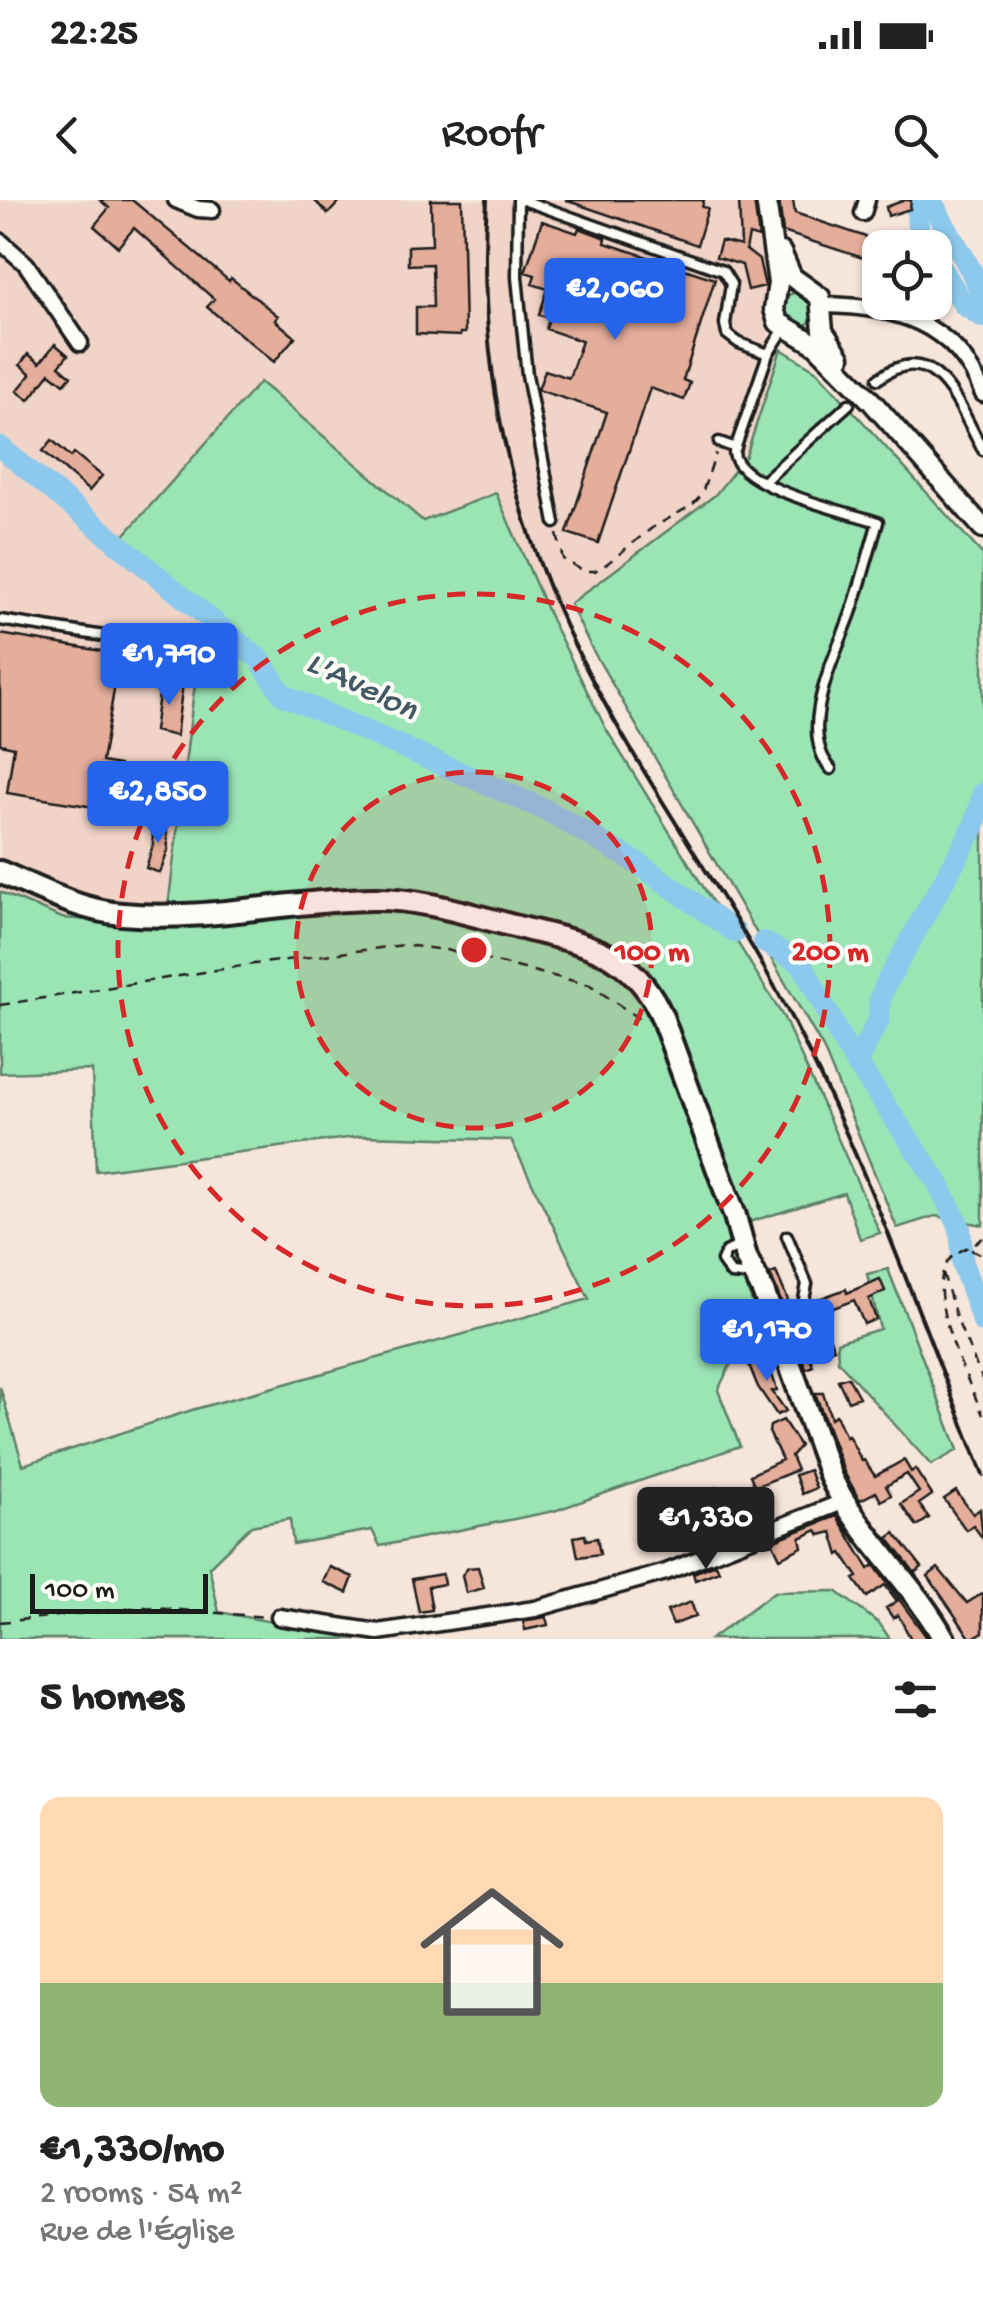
<!DOCTYPE html>
<meta charset="utf-8">
<style>
body{margin:0;font-family:"Gochi Hand",sans-serif;background:#f6f6f6;color:#222;height:100vh;display:flex;flex-direction:column;font-size:38px;white-space:nowrap}
*{box-sizing:border-box;margin:0}
p{font-size:32px;color:#767676}
.icon{flex:none;width:55px;height:55px;fill:none;stroke:currentColor;stroke-width:2;stroke-linecap:round;stroke-linejoin:round}
.map{position:relative;height:1439px;overflow:hidden}
.sheet{display:flex;flex-direction:column;background:#fff;flex:1}
.sheet>*{flex:none}
.fabs{position:absolute;left:862px;top:30px;display:grid;gap:20px}
.fabs a{display:grid;place-items:center;width:90px;height:90px;border-radius:20px;background:#fff;box-shadow:0 2px 8px #0004;font-size:50px}
.scale{position:absolute;left:30px;bottom:25px;width:178px;box-sizing:border-box;padding-left:10px;border:5px solid #1c1c1c;border-top:0;font-size:28px;line-height:35px;white-space:nowrap;color:#1c1c1c;-webkit-text-stroke:8px #fdfcf7;paint-order:stroke}
.price{position:absolute;translate:-50% -85px;padding:0 22px;border-radius:10px;background:#2563eb;color:#fff;font-size:32px;line-height:65px;filter:drop-shadow(0 2px 5px #0008)}
.price::after{content:'';position:absolute;left:50%;top:60px;width:30px;height:22px;margin-left:-15px;background:inherit;clip-path:polygon(0 0,100% 0,50% 100%)}
.price.selected{background:#222;color:#fff}
ul{padding:0;list-style:none}
li{display:grid;align-content:center;gap:20px;height:530px;padding:0 40px}
li+li{border-top:2px solid #e0e0e0}
li span{display:grid;place-items:center;height:310px;border-radius:20px;color:#555}
li>.icon{margin-inline-start:auto}
span .icon{width:180px;height:180px;fill:#fffc;stroke-width:1}
li b{font-size:42px}
h2{display:flex;justify-content:space-between;align-items:center;height:120px;padding:0 40px;font-size:42px}
.status{display:flex;justify-content:space-between;align-items:center;height:70px;padding:0 50px;background:#fff;direction:ltr}
.status svg{height:28px;fill:currentColor}
header{display:flex;justify-content:space-between;align-items:center;height:130px;padding:0 40px;background:#fff;font-size:45px;font-weight:600}
.map>svg:first-child{display:block}
.built{fill:#f1d4c8}
.green{fill:#9be5b5;stroke:#5c8068;stroke-width:2.5}
.lines{fill:none;stroke-linecap:round;stroke-linejoin:round}
.stream{stroke:#5f8499;stroke-width:4}
.river{stroke:#8cc9ec;stroke-width:22}
.building{fill:#e5ae9b;stroke:#1c1c1c;stroke-width:2.5}
.service-casing{stroke:#1c1c1c;stroke-width:15}
.minor-casing{stroke:#1c1c1c;stroke-width:21}
.tertiary-casing{stroke:#1c1c1c;stroke-width:25}
.secondary-casing{stroke:#1c1c1c;stroke-width:28}
.path{stroke:#1c1c1c;stroke-width:2.5;stroke-dasharray:10 8;stroke-linecap:butt}
.service{stroke:#fdfcf7;stroke-width:8}
.minor{stroke:#fdfcf7;stroke-width:14}
.tertiary{stroke:#fdfcf7;stroke-width:18}
.secondary{stroke:#fdfcf7;stroke-width:20}
.rail{stroke:#1c1c1c;stroke-width:4}
.ring{fill:none;stroke:#d62828;stroke-width:5;stroke-dasharray:18 12}
.labels{text-anchor:middle;dominant-baseline:central;stroke-width:8;stroke-linejoin:round;paint-order:stroke}
.water-label{font-size:35px;font-style:italic;fill:#435965;stroke:#fdfcf7}
.centre{fill:#d62828;stroke:#fdfcf7;stroke-width:5}
.ring-label{font-size:30px;text-anchor:middle;font-weight:bold;fill:#d62828;stroke:#fdfcf7;stroke-width:8;stroke-linejoin:round;paint-order:stroke}
</style>
<div class="status"><b>22:25</b><svg viewBox="0 0 49 12"><path d="M0 12V9h3v3zM5 12V6h3v6zM10 12V3h3v9zM15 12V0h3v12zM26 1h20v11H26zM47 4h2v5h-2z"/></svg></div>
<header><svg class="icon" aria-label="back" viewBox="0 0 24 24"><path d="M15 5l-7 7 7 7"/></svg>Roofr<svg class="icon" aria-label="search" viewBox="0 0 24 24"><circle cx="10" cy="10" r="6"/><path d="M15 15l6 6"/></svg></header>
<div class="map">
<svg width="983" height="1439" viewBox="0 0 983 1439">
<rect width="100%" height="100%" fill="#f6e5db"/>
<filter id="ink" filterUnits="userSpaceOnUse"><feTurbulence type="fractalNoise" baseFrequency=".01" numOctaves="2"/><feDisplacementMap in="SourceGraphic" scale="20" xChannelSelector="R" yChannelSelector="G"/><feConvolveMatrix kernelMatrix="1 2 1 2 8 2 1 2 1" color-interpolation-filters="sRGB"/></filter>
<g filter="url(#ink)">
<path class="built" d="M0,0H761L767,79L765,110L771,128L767,139L781,149L746,256L715,295L551,419L496,294L423,321L261,182L206,417L193,498L166,725L62,718L0,692Z"/>
<path class="green" d="M782 109a17 17 0 1 1 34 0a17 17 0 1 1-34 0Z
M781,149L817,171L983,355V1025L935,1016L897,1028L823,848L592,449L570,404L715,295L746,256Z
M260,182L423,321L496,293L551,419L606,529L784,818L880,1033L860,1039L844,993L726,1029L756,1113L718,1190L740,1246L554,1311L380,1346L372,1330L293,1344L290,1319L251,1326L209,1367L219,1412L361,1439H0V1187L23,1265L195,1209L589,1099L511,940L363,936L96,971L92,870L0,873V692L62,718L166,725L193,498L206,417L119,341Z
M888,1069L958,1250L931,1265L838,1161L837,1142L880,1129L867,1074Z
M836,1391L880,1424L890,1439H711L774,1392Z"/>
<g class="lines">
<path class="stream" d="M974,627L983,617"/>
<path class="river" d="M916,0L919,38L927,48
M931,0C947,33 970,62 983,97
M935,58L964,105L983,117
M0,247L260,460L283,495L548,611L639,664L735,732
M764,742L802,764L845,846L937,981L960,1028L963,1065L983,1122
M856,864L879,819L880,799L887,782L974,627L983,593"/>
</g>
<path class="building" d="M100,0H132L229,81L231,78L278,116L275,120L295,137L274,162L207,107L214,99L134,28L118,47L94,26L109,8Z
M314,0H341L328,14Z
M431,0H462L465,133H460V136L416,134V107H433L432,64L408,65V46L432,45Z
M565,0H704L702,7L708,8L697,45Z
M739,0H754L759,38L749,35L746,50L759,60L765,86L748,90L742,65L716,57L721,41L741,46Z
M779,0H793L795,13L875,40L869,60L783,32Z
M905,0H911L910,9L888,16L886,7Z
M542,21L577,33L579,28L606,38L605,43L715,79L683,180L690,183L684,200L650,188L598,343L567,333L607,212L538,190L545,170L569,178L582,141L546,129L549,118L539,115L548,89L532,84L535,75L525,72Z
M55,144L68,155L59,166L71,176L64,184L50,173L29,200L17,191L31,174L20,165L28,154L40,163Z
M52,240L71,257L74,253L102,276L89,291L43,251Z
M0,434L120,454L102,562L119,565L113,610L7,593L14,547L0,544Z
M130,443L155,452L152,461L127,452Z
M161,480L183,483L176,536L154,531Z
M152,620H166L168,650L160,673L146,668L153,645Z
M776,1072L797,1121L790,1124L770,1074Z
M880,1079L885,1091L869,1099L876,1119L864,1124L854,1100L818,1114L813,1101L846,1089L847,1093Z
M830,1139L834,1148L810,1157L813,1166L806,1169L799,1151Z
M767,1159L777,1190L772,1191L786,1211L777,1215L758,1187L749,1165Z
M848,1177L859,1197L848,1201L838,1180Z
M815,1193H823L831,1218L836,1215L846,1237L848,1235L862,1261L864,1260L875,1276L904,1260L911,1272L915,1269L932,1295L919,1304L929,1318L917,1326L901,1304L919,1292L907,1274L886,1286L891,1295L881,1301L876,1292L860,1300L844,1272Z
M783,1220L800,1246L791,1256L797,1270L755,1287L750,1275L782,1260L769,1232L770,1226Z
M809,1270L816,1288L802,1294L795,1275Z
M716,1287L724,1306L750,1296L756,1311L705,1330L693,1296Z
M956,1291L973,1314L980,1309L983,1339L973,1325L966,1330L944,1299Z
M837,1316L869,1369L874,1365L928,1439H911L898,1415L893,1418L886,1408L897,1401L885,1385L867,1397L854,1379L858,1377L842,1353L839,1355L832,1332L820,1335L817,1330L800,1338L802,1347L780,1358L772,1341Z
M684,1323L689,1338L676,1342L670,1328Z
M895,1333L922,1367L915,1373L888,1338Z
M585,1335L586,1340L597,1338L600,1354L578,1357L574,1337Z
M716,1364L719,1371L695,1380L693,1373Z
M330,1367L353,1377L347,1393L323,1382Z
M478,1367L484,1388L466,1393L462,1375L468,1368Z
M938,1368L967,1403L983,1393V1432L971,1439L928,1376Z
M442,1374L444,1384L428,1387L432,1410L419,1412L412,1379Z
M691,1402L696,1416L673,1425L667,1411Z
M546,1417L548,1425L525,1430L523,1421Z"/>
<g class="lines">
<defs>
<path id="service" d="M518,0L517,77L527,175L555,323
M523,0L723,71L731,84L725,124L727,134L739,143L768,154
M784,129L768,154L734,252C735,287 848,312 878,322C869,352 861,383 851,413C836,455 796,530 831,569
M878,179C938,134 960,211 983,250
M719,242L736,248
M763,282L849,204
M0,420L117,438
M742,1051L734,1048L726,1052L722,1061L731,1074L744,1075
M784,1141L811,1129L803,1105L807,1084L787,1036"/>
<path id="minor" d="M176,0L198,9L212,10
M863,13L867,0
M0,41L26,64L80,143
M823,105C894,106 955,121 983,194
M279,1417L378,1432L535,1409L666,1372L845,1301"/>
<path id="tertiary" d="M766,0L778,83L774,109L778,122L816,145L872,202L983,328
M781,52L792,77L820,97L823,131L840,157"/>
<path id="secondary" d="M0,672C39,689 79,710 122,714C205,722 289,700 372,699C421,698 467,714 514,726C547,735 585,741 615,759C637,774 652,793 662,817L735,1016L746,1057L763,1091L831,1278C860,1337 913,1382 944,1439"/>
</defs>
<use href="#service" class="service-casing"/>
<use href="#minor" class="minor-casing"/>
<use href="#tertiary" class="tertiary-casing"/>
<use href="#secondary" class="secondary-casing"/>
<path class="path" d="M557,334L563,359L583,371H595L604,366L652,328L692,305L701,296L716,253
M0,805L254,764L404,745L446,750L590,785L645,823
M983,1038C973,1046 958,1050 950,1059C921,1092 969,1180 983,1215
M971,1050L983,1055
M943,1073L957,1120L983,1181
M0,1422L144,1407L267,1417"/>
<use href="#service" class="service"/>
<use href="#minor" class="minor"/>
<use href="#tertiary" class="tertiary"/>
<use href="#secondary" class="secondary"/>
<path class="rail" d="M487,0C476,163 511,323 586,468C648,590 731,700 793,821C868,967 922,1124 983,1275"/>
</g>
</g>
<circle cx="474" cy="750" r="178" fill="#d62828" fill-opacity=".12"/>
<g class="ring">
<circle cx="474" cy="750" r="178"/>
<circle cx="474" cy="750" r="356"/>
</g>
<g class="labels">
<g class="water-label">
<text transform="translate(361 488) rotate(26)">L'Avelon</text>
</g>
</g>
<circle cx="474" cy="750" r="15" class="centre"/>
<g class="ring-label">
<text x="652" y="760">100 m</text>
<text x="830" y="760">200 m</text>
</g>
</svg>
<div class="fabs">
<a><svg class="icon" aria-label="locate" viewBox="0 0 24 24"><circle cx="12" cy="12" r="6"/><path d="M12 2v4M12 18v4M2 12h4M18 12h4"/></svg></a>
</div>
<div class="scale">100 m</div>
<b class="price" style="left:615px;top:143px">€2,060</b>
<b class="price" style="left:169px;top:508px">€1,790</b>
<b class="price" style="left:158px;top:646px">€2,850</b>
<b class="price" style="left:767px;top:1184px">€1,170</b>
<b class="price selected" style="left:706px;top:1372px">€1,330</b>
</div>
<section class="sheet">
<h2>5 homes<svg class="icon" aria-label="filters" viewBox="0 0 24 24"><path d="M4 7h16M4 17h16"/><circle cx="9" cy="7" r="2"/><circle cx="15" cy="17" r="2"/></svg></h2>
<ul>
<li><span style="background:linear-gradient(#ffd9b3 60%,#8fb573 0)"><svg class="icon" aria-label="home" viewBox="0 0 24 24"><path d="M3 11l9-7 9 7M6 9v11h12V9"/></svg></span><div><b>€1,330/mo</b><p>2 rooms · 54 m²</p><p>Rue de l'Église</p></div></li>
</ul>
</section>
